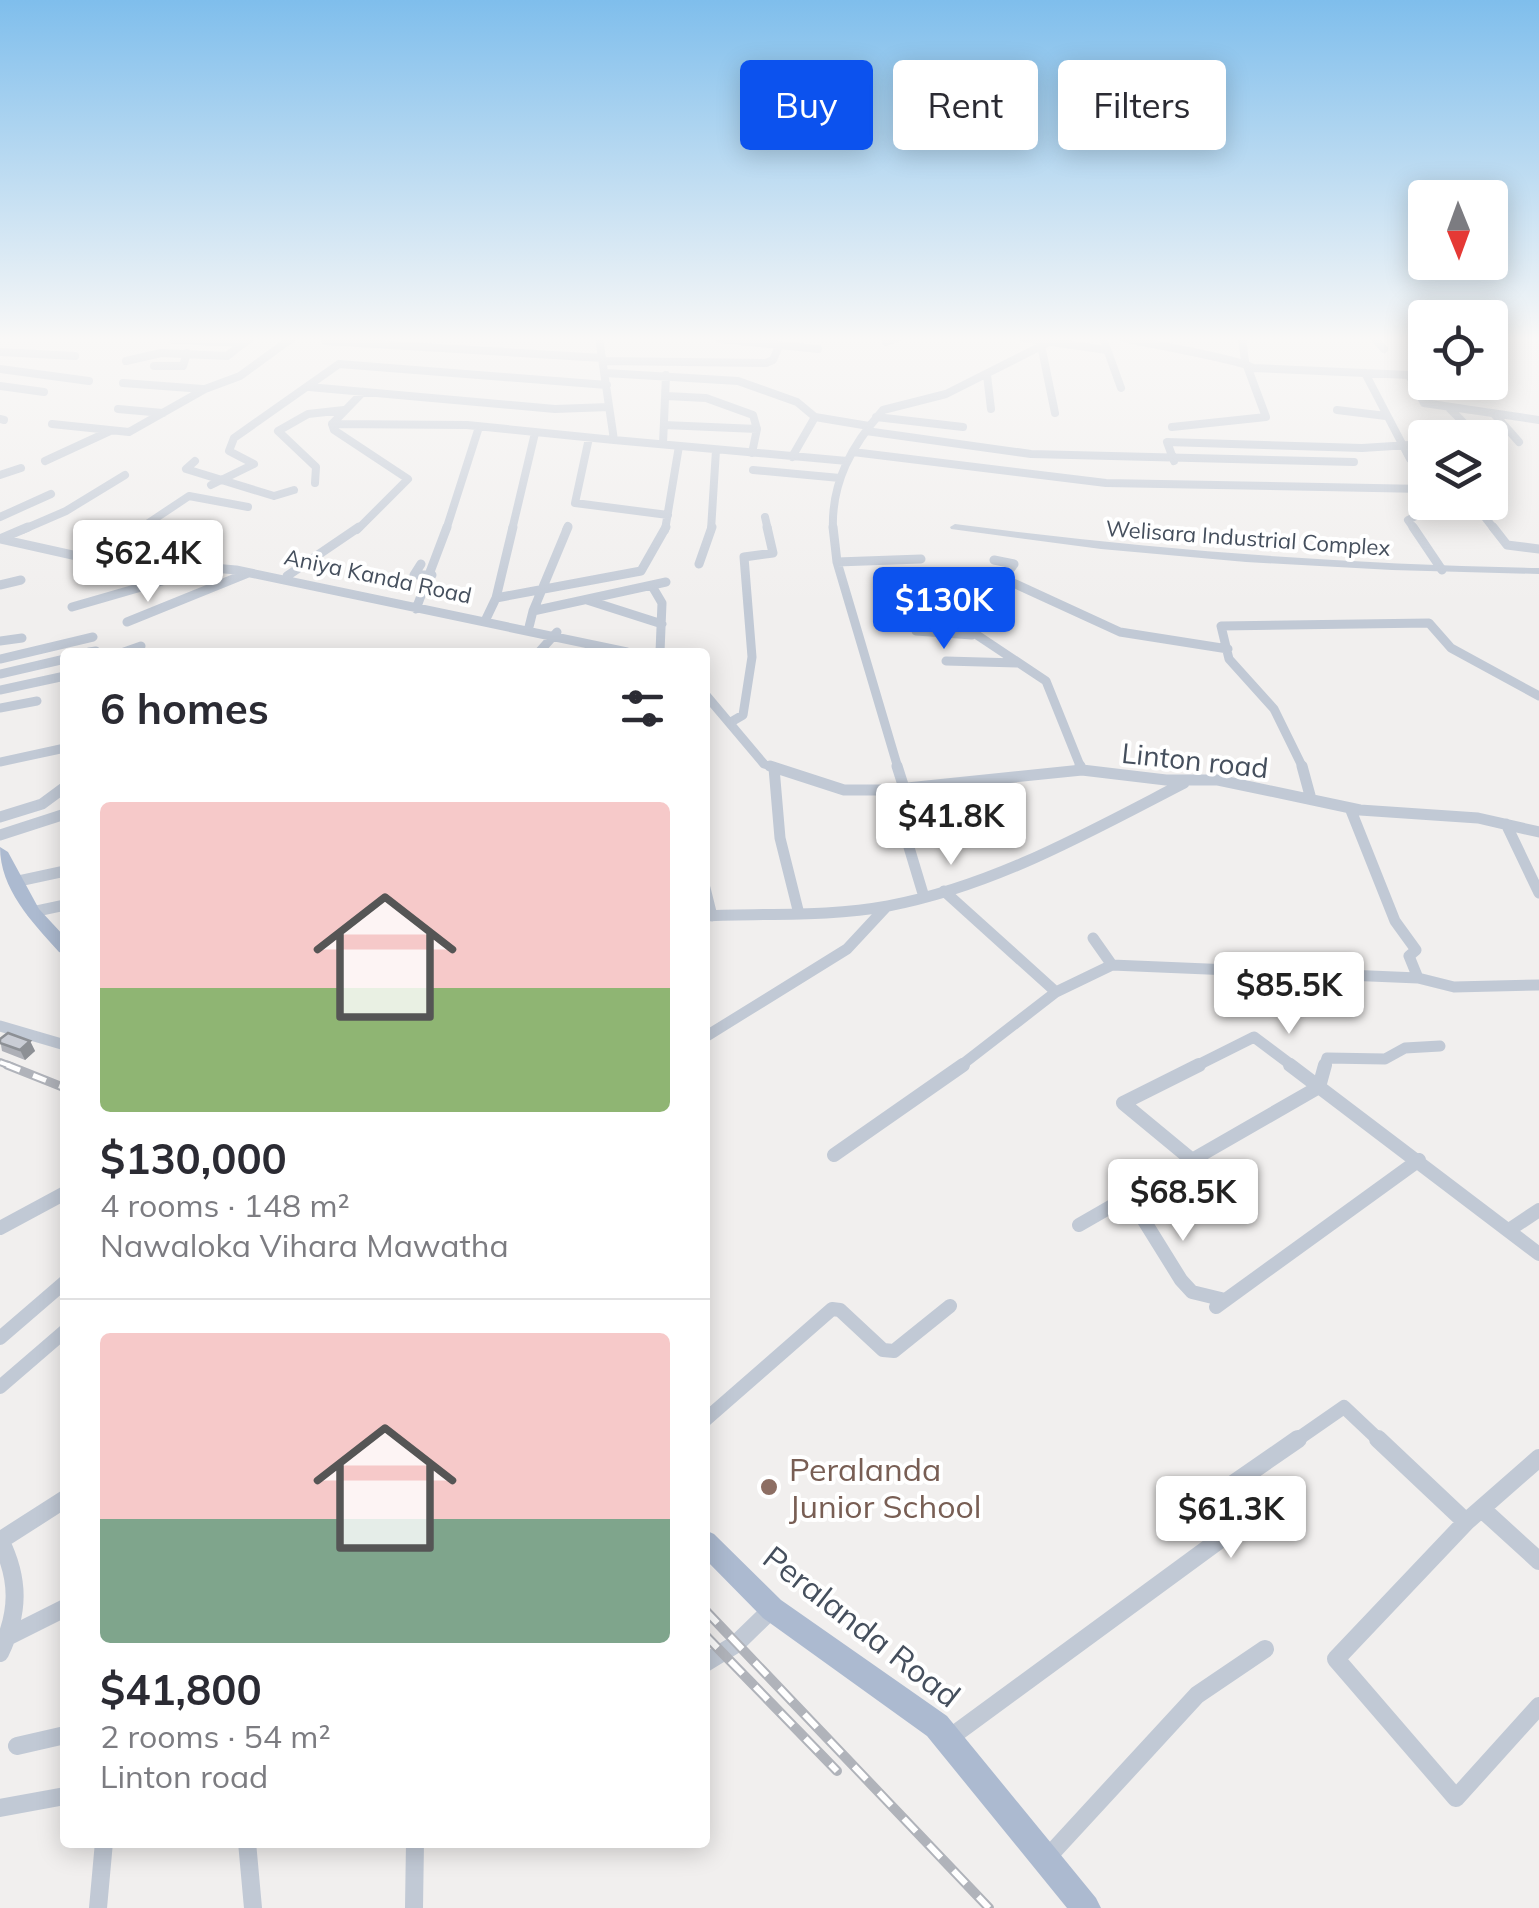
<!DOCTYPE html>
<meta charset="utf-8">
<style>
body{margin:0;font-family:Mulish,sans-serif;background:#f2f2f3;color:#2b2b33;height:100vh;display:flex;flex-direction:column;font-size:38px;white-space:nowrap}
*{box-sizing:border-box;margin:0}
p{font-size:32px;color:#7c7c81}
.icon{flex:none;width:55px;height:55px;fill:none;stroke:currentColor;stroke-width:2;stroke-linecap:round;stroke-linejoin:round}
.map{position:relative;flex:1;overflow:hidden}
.details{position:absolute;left:60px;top:648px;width:650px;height:1200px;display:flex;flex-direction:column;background:#fff;border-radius:10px;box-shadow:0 5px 25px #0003}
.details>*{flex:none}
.guide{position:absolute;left:740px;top:60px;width:648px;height:90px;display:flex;gap:20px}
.needle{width:65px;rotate:179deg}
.controls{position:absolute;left:1408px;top:180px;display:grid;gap:20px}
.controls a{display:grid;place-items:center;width:100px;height:100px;border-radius:10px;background:#fff;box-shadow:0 5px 25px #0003;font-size:50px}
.price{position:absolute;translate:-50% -85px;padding:0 22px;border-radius:10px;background:#fff;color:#222;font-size:32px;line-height:65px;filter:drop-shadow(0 2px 5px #0008)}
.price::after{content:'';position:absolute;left:50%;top:60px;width:30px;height:22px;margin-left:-15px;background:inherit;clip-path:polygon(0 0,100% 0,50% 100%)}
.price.active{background:#0c52ee;color:#fff}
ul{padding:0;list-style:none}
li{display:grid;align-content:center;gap:20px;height:530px;padding:0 40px}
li+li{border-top:2px solid #e1e1e2}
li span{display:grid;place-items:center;height:310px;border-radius:10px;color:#555}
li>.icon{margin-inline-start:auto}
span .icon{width:180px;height:180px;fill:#fffc;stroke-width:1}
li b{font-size:42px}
h2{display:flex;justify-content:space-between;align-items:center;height:120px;padding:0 40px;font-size:42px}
.pill{padding:0 35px;border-radius:10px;background:#fff;box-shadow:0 5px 25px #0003;font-size:35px;line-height:90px}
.pill.active{background:#0c52ee;color:#fff}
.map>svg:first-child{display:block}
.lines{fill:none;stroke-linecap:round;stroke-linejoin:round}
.minor-far4{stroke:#c1c9d5;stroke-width:8}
.minor-far3{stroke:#c1c9d5;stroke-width:9}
.minor-far2{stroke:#c1c9d5;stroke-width:11}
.minor-far1{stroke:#c1c9d5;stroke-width:14}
.minor{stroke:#c1c9d5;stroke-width:18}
.tertiary{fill:#c1c9d5;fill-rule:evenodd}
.primary{fill:#acbad0;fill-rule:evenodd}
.rail-far2-casing{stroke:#b0b3ba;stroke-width:8}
.rail-far1-casing{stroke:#b0b3ba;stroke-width:9}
.rail-casing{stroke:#b0b3ba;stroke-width:10}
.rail-far2{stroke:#fff;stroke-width:4;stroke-dasharray:11;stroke-linecap:butt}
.rail-far1{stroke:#fff;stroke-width:5;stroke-dasharray:14;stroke-linecap:butt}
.rail{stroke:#fff;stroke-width:6;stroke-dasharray:18;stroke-linecap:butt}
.wall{fill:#aeb0b7}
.shaded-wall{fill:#8d9095}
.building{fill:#cacdd5;stroke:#8d9095;stroke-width:2.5}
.education-dot{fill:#8d6e63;stroke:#fff;stroke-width:4}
.labels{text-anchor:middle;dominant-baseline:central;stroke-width:8;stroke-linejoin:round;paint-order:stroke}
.far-street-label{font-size:22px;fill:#454f5d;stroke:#fff}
.street-label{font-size:28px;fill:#454f5d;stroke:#fff}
.near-education-label{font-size:32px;fill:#785e54;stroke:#fff;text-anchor:start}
.near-street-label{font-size:32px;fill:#454f5d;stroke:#fff}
</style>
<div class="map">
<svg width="1539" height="1908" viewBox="0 0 1539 1908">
<rect width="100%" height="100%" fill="#f1efee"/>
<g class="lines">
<path class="minor-far4" d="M599,338L614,440L847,461
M1023,338L1107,350
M1103,338L1121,388
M1123,338C1144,343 1244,360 1253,368L1409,375L1424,403L1539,420
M1242,338L1245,361
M1374,338L1384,349
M719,339L818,349
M173,340L244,343
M325,341L602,358
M886,342L898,338
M1041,345L1055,413
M0,352L75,356
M126,361L161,353L227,356L250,338
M603,361L766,363L773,360L779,346
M154,366H183L187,353
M0,369L89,381
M606,373L738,381L797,402L815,417L869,426
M1365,373L1410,459L1425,467
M987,375L991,409
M123,383L203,389
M0,386L44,392
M309,387L555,409L609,407
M666,396L706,398L753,415L757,429L752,453
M118,409L163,413
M1450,409L1479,438
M1337,410L1386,416
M1495,415L1519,442
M876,417L963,427
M0,419L4,420
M52,424L129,432L205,389L240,376L292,338
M332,424L467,425L614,440
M664,425L757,429
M1172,427L1266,417L1247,366
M866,431L1031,454L1354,462
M589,438L575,503L668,515
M663,444L666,375
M853,452L1106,483L1425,489
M792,457L815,417
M45,461L110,431
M195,461L186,469L274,496L294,490
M1174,461L1167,442L1362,448L1425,444
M753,470L840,478
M0,475L21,468
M315,483L316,467L278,431L308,414L344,410
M211,485L254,464L229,451L234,438L339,364L607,385
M1473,502L1495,530
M0,517L51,494
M765,517L768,530
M22,530L66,511L125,475
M138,530L189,496L248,507
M357,530L408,479L334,430L332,424L363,392
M446,530L479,427
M512,530L535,433
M566,530L568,526
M665,530L679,446
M711,530L716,450
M833,530C831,482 852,445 883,410L946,394L1049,342
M1415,530L1408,520L1444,502"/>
<path class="minor-far3" d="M833,527L837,562L898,768
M1413,527L1442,570
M1493,527L1507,545L1539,549
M0,539L77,556L236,570L627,652
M0,539L28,527
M109,556L141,527
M994,560L1014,564L1006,575L1009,581L1120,632L1228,649
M837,562L921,559
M421,564L414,575H432
M699,564L712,527
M287,576L359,527
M0,585L21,580
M652,586L662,603L660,652
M496,598L641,571L666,527
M587,600L662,624
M929,603L1046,681L1081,768
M72,607L207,568
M416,609L447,527
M533,611L568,527
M486,619L496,598L513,527
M127,622L248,573
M529,627L533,611L666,582
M916,631L972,635
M0,641L22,638
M89,652L96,651
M124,652L141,646
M539,652L557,632
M0,659L93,637
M946,661L1017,663
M0,674L65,659
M0,690L65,676
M705,694L764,764L777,768
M0,708L37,701
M731,722L743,715L752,657L744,557L773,553L767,527
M0,762L65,748
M1303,768L1274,709L1229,659L1221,626L1429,623L1451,648L1539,696"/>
<path class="minor-far2" d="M770,766L844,790H888L1082,770L1166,780H1218L1360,810L1478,818L1539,832
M897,766L904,788
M1080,766L1082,770
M1302,766L1311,799
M774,768L780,838L799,914
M1350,808L1395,921L1416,950L1409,956L1418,978
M0,817L42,804L65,787
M1506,824L1539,893
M0,835L65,814
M908,844L924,897
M14,882L65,871
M705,888L712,916
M944,891L1056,992
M32,912L65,905
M705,916C766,913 828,917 888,906C994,886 1089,832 1184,783
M1093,938L1112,965
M0,1026L65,1045
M705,1037L847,949L887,906
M959,1067L1056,992L1112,965L1418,978L1454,987L1539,985
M1194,1067L1254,1037L1294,1067
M1324,1067L1327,1058L1385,1059L1405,1048L1440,1046"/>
<path class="minor-far1" d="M1290,1065L1539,1254
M834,1155L963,1065
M1192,1160L1123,1103L1199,1065
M1142,1189L1140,1214L1181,1280L1192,1292L1225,1300
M1079,1225L1319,1087L1325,1065
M0,1228L65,1193
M1509,1230L1539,1210
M1216,1307L1419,1160
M0,1338L65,1282
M0,1387L65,1331
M705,1420L832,1309L840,1310L883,1350L894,1351L950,1306
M1295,1441L1344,1407L1380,1441"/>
<path class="minor" d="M1378,1439L1466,1522
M1539,1458L1466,1522L1336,1659L1456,1798L1539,1706
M1483,1510L1539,1561
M0,1540C20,1580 19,1613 0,1653
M1,1540L65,1499
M9,1636L65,1608
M705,1663L736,1644L772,1609
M948,1739L1233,1530L1223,1491L1298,1439
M17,1746L65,1735
M0,1808L65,1796
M247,1842L253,1908
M1046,1859L1197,1695L1265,1649
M98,1908L104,1842
M414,1908L415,1842"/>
<path class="tertiary" d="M955,524C1149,550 1343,564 1539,568V574L1392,570L1246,562L1101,549L951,529L950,527Z"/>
<path class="primary" d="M0,847L8,852L39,909L65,937V954L59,952C32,922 0,889 0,847Z
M705,1530L714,1534L781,1600L947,1716L1096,1898L1101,1908H1067L927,1736L763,1618L705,1559Z"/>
<defs>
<path id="rail-far2" d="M0,1062L13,1067"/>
<path id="rail-far1" d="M7,1065L65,1088"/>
<path id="rail" d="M705,1610L989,1908
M705,1635L837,1771"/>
</defs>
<use href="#rail-far2" class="rail-far2-casing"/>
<use href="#rail-far1" class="rail-far1-casing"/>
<use href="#rail" class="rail-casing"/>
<use href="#rail-far2" class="rail-far2"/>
<use href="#rail-far1" class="rail-far1"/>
<use href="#rail" class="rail"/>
</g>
<path class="wall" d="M0,1039L30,1041L35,1051L25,1060L2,1051Z"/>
<path class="shaded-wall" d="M30,1041L35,1051L25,1060L20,1050Z"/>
<path class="building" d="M8,1033L30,1041L20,1050L0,1043V1039Z"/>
<linearGradient id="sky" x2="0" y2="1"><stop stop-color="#7fbeec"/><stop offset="0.56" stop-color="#f9f8f7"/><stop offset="1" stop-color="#f9f8f7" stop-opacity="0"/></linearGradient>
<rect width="1539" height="605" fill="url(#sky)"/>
<circle class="education-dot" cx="769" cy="1487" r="10"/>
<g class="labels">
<g class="far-street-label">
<text transform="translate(1248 538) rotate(4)">Welisara Industrial Complex</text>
<text transform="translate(378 576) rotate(12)">Aniya Kanda Road</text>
</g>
<g class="street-label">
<text transform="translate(1195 760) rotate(6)">Linton road</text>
</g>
<g class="near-education-label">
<text x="789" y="1469">Peralanda<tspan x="789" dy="37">Junior School</tspan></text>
</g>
<g class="near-street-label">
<text transform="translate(862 1626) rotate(38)">Peralanda Road</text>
</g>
</g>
</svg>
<div class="controls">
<a><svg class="needle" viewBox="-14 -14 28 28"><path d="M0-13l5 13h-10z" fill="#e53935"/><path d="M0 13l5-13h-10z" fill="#7c7c81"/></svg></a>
<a><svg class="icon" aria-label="locate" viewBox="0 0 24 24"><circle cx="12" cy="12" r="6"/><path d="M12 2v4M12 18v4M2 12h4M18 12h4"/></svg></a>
<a><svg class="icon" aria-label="layers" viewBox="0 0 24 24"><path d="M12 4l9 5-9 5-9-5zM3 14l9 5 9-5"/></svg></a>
</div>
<b class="price" style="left:148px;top:605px">$62.4K</b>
<b class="price active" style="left:944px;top:652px">$130K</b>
<b class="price" style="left:951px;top:868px">$41.8K</b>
<b class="price" style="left:1289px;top:1037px">$85.5K</b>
<b class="price" style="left:1183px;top:1244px">$68.5K</b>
<b class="price" style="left:1231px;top:1561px">$61.3K</b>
<div class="guide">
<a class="pill active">Buy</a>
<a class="pill">Rent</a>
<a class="pill">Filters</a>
</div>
<section class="details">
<h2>6 homes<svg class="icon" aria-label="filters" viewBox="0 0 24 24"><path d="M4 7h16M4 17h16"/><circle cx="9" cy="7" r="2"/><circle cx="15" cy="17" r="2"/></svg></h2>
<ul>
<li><span style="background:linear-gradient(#f6c9c9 60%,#8fb573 0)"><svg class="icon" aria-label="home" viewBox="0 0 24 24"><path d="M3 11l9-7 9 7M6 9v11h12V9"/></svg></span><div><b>$130,000</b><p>4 rooms · 148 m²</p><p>Nawaloka Vihara Mawatha</p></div></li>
<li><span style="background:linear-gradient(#f6c9c9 60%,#7fa58c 0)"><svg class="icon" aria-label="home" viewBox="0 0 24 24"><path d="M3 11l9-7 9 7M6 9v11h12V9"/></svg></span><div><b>$41,800</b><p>2 rooms · 54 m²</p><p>Linton road</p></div></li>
</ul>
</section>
</div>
